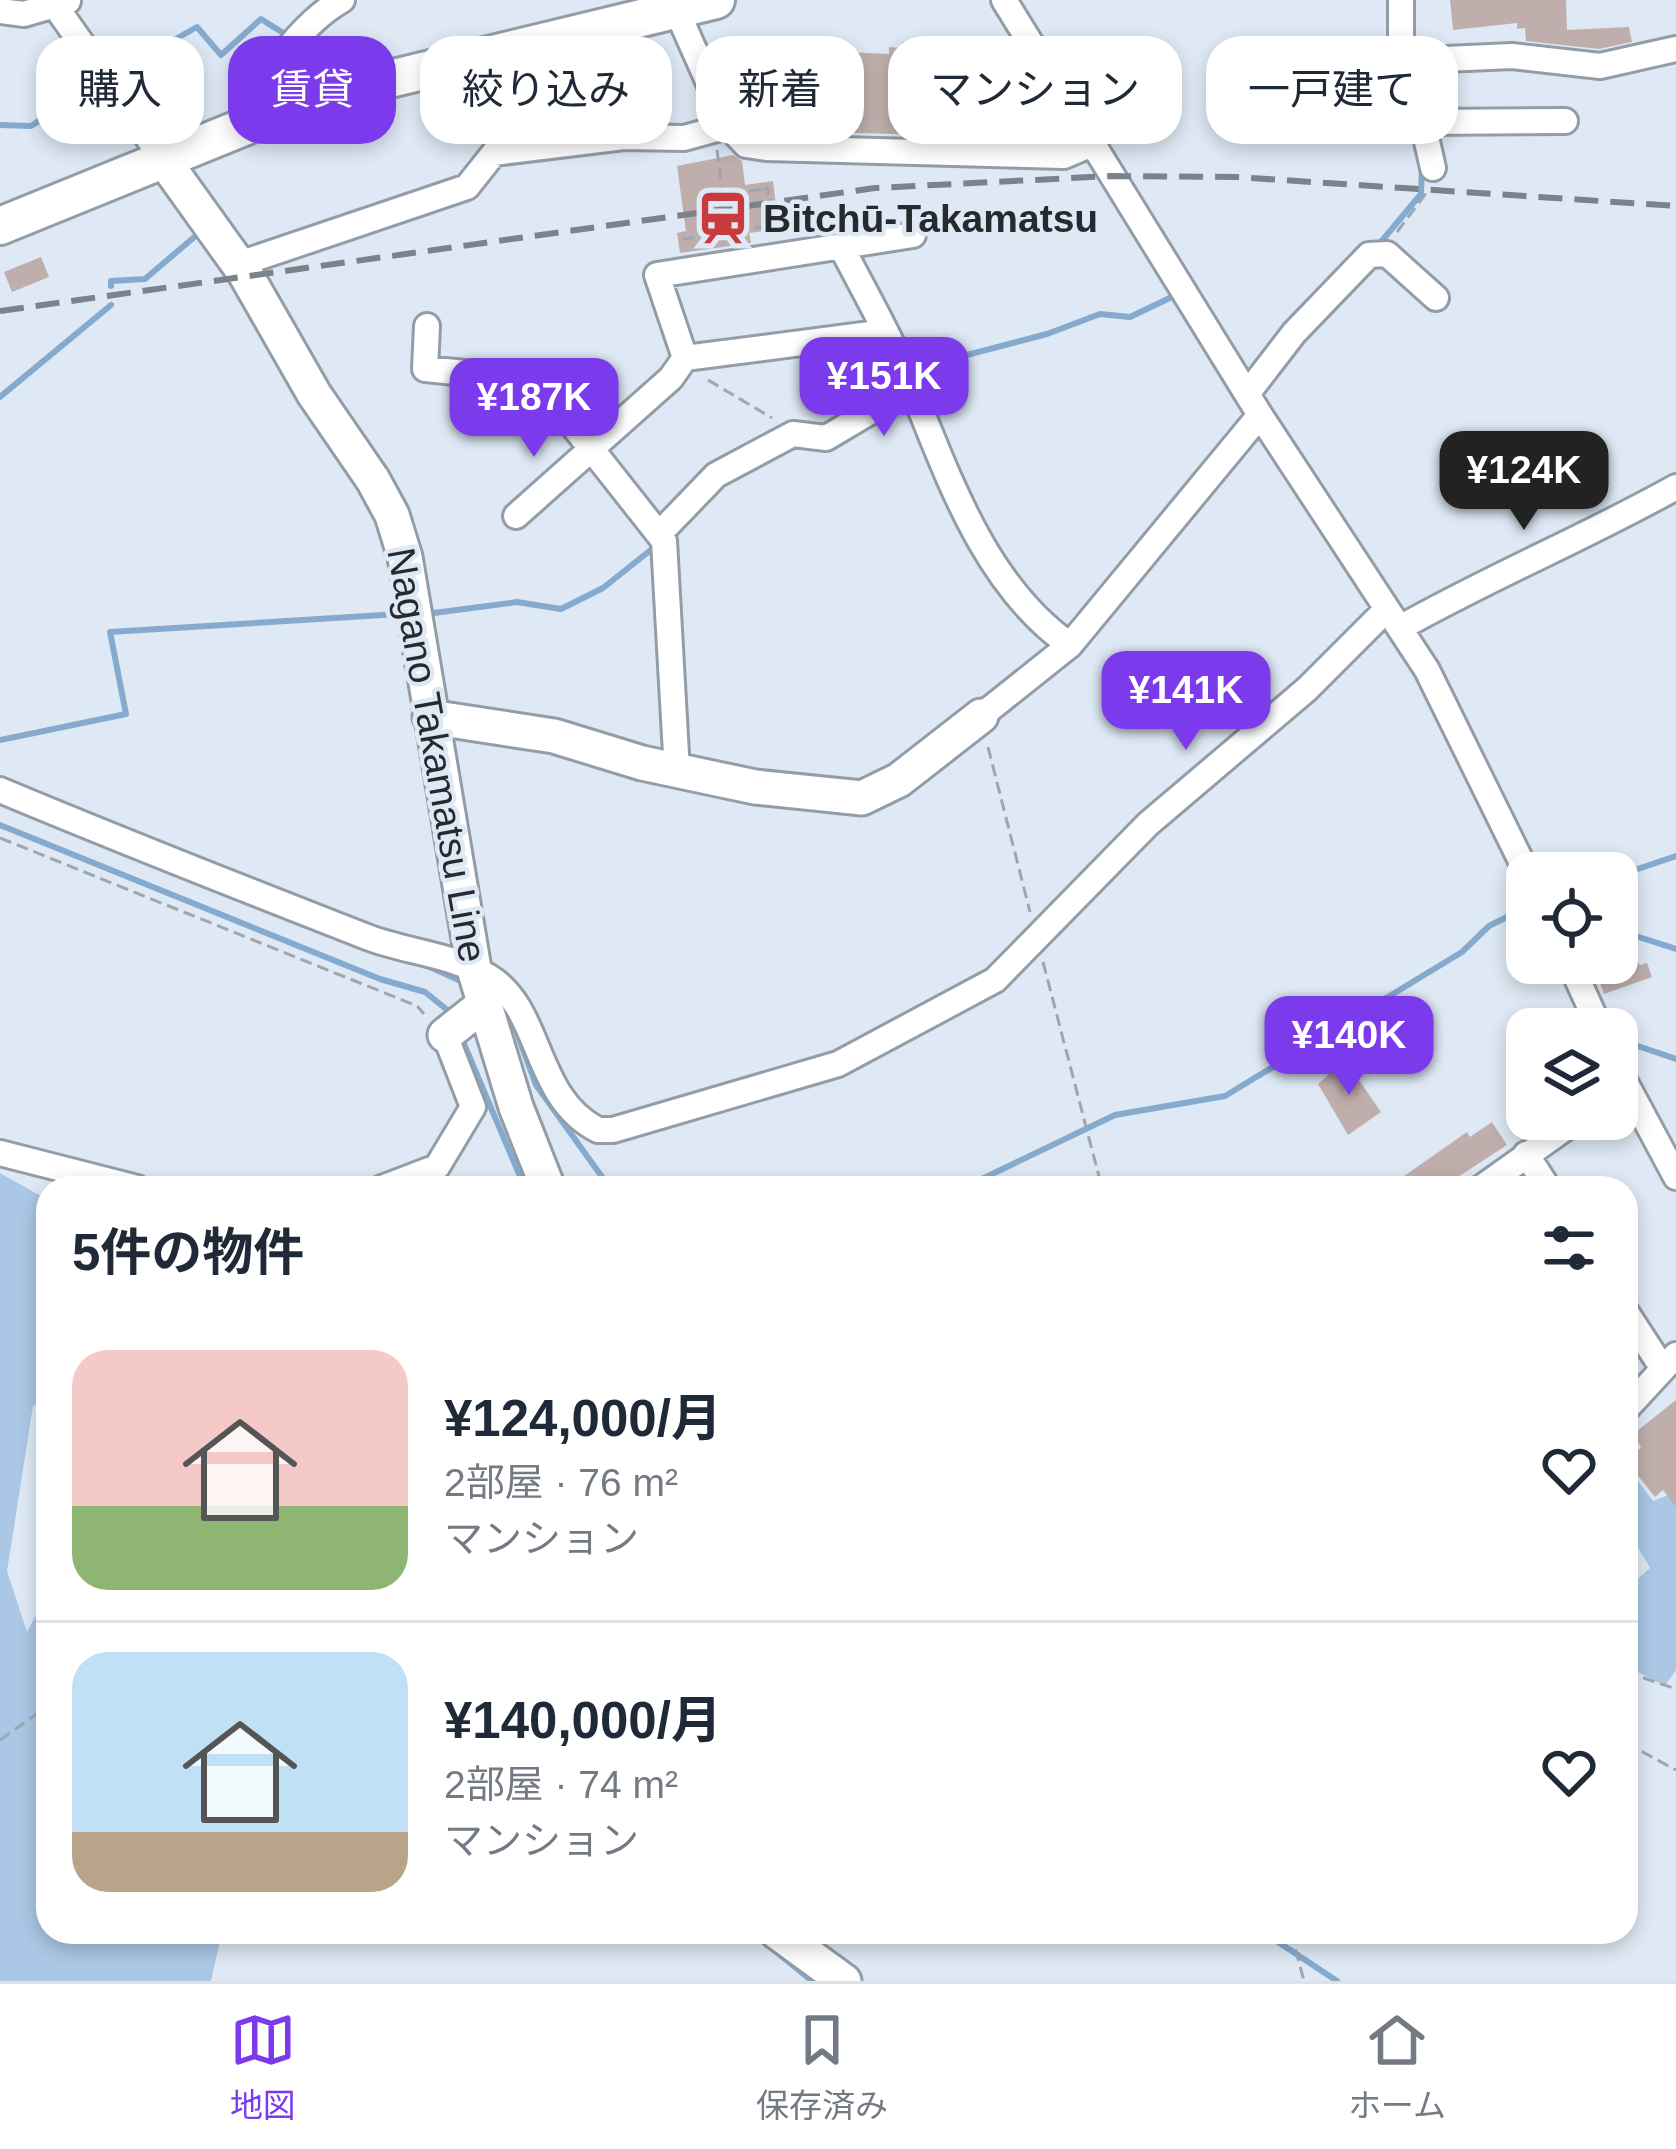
<!DOCTYPE html>
<html lang="ja">
<meta charset="utf-8">
<style>
body{margin:0;font-family:Helvetica,"Noto Sans JP",sans-serif;background:#f6f6f7;color:#1f2937;height:100vh;display:flex;flex-direction:column;font-size:45px;white-space:nowrap}
*{box-sizing:border-box;margin:0}
p{font-size:39px;color:#747a83}
.icon{flex:none;width:66px;height:66px;fill:none;stroke:currentColor;stroke-width:2;stroke-linecap:round;stroke-linejoin:round}
.map{position:relative;flex:1;overflow:hidden}
.side{position:absolute;left:36px;top:1176px;width:1602px;height:768px;display:flex;flex-direction:column;background:#fff;border-radius:36px;box-shadow:0 6px 18px #0003}
.side>*{flex:none}
.guide{position:absolute;left:36px;top:36px;width:1605px;height:108px;display:flex;gap:24px}
.fabs{position:absolute;left:1506px;top:852px;display:grid;gap:24px}
.fabs a{display:grid;place-items:center;width:132px;height:132px;border-radius:24px;background:#fff;box-shadow:0 6px 18px #0003;font-size:60px}
.price{position:absolute;translate:-50% -102px;padding:0 27px;border-radius:24px;background:#7c3aed;color:#fff;font-size:39px;line-height:78px;filter:drop-shadow(0 3px 6px #0008)}
.price::after{content:'';position:absolute;left:50%;top:72px;width:36px;height:27px;margin-left:-18px;background:inherit;clip-path:polygon(0 0,100% 0,50% 100%)}
.price.active{background:#222;color:#fff}
ul{padding:0;list-style:none}
li{display:flex;align-items:center;gap:36px;height:300px;padding:0 36px}
li+li{border-top:3px solid #e0e1e3}
li span{display:grid;place-items:center;flex:none;width:336px;height:240px;border-radius:36px;color:#555}
li>.icon{margin-inline-start:auto}
span .icon{width:144px;height:144px;fill:#fffc;stroke-width:1}
li b{font-size:51px}
h2{display:flex;justify-content:space-between;align-items:center;height:144px;padding:0 36px;font-size:51px}
.pill{padding:0 42px;border-radius:36px;background:#fff;box-shadow:0 6px 18px #0003;font-size:42px;line-height:108px}
.pill.active{background:#7c3aed;color:#fff}
.tabs{display:flex;justify-content:space-around;align-items:center;height:168px;border-top:3px solid #e0e1e3;background:#fff;font-size:33px;color:#747a83}
.tabs a{display:grid;justify-items:center;gap:6px}
.tabs .active{color:#7c3aed}
.map>svg:first-child{display:block}
.green{fill:#aac7e5}
.lines{fill:none;stroke-linecap:round;stroke-linejoin:round}
.stream{stroke:#85aace;stroke-width:6}
.building{fill:#bfaeac}
.minor-casing{stroke:#939da8;stroke-width:30}
.major-casing{stroke:#939da8;stroke-width:39}
.highway-casing{stroke:#939da8;stroke-width:42}
.path{stroke:#9ea7b0;stroke-width:3;stroke-dasharray:12 6;stroke-linecap:butt}
.minor{stroke:#fff;stroke-width:24}
.major{stroke:#fff;stroke-width:33}
.highway{stroke:#fff;stroke-width:36}
.rail{stroke:#7b828a;stroke-width:6;stroke-dasharray:24 12;stroke-linecap:butt}
.path-bridge{stroke:#9ea7b0;stroke-width:3;stroke-dasharray:12 6;stroke-linecap:butt}
.labels{text-anchor:middle;dominant-baseline:central;stroke-width:9;stroke-linejoin:round;paint-order:stroke}
.poi-label{font-size:39px;font-weight:bold;fill:#262a2e;stroke:#dee9f5;text-anchor:start}
.street-label{font-size:39px;fill:#262a2e;stroke:#dee9f5}
</style>
<div class="map">
<svg width="1676" height="1981" viewBox="0 0 1676 1981">
<rect width="100%" height="100%" fill="#dee9f5"/>
<path class="green" d="M0,1173L48,1200V1398L33,1406L7,1571L27,1632L48,1592V1932H222L211,1981H0Z
M1626,1465L1653,1501L1676,1492V1670L1665,1686L1626,1666V1589L1650,1568L1626,1527Z"/>
<g class="lines">
<path class="stream" d="M114,74L197,27L221,55L261,19L288,36
M0,125L31,126L98,83
M1380,243L1421,194L1422,166
M111,286V281L145,279L199,233
M913,369L1047,334L1100,314L1130,317L1178,294
M0,397L111,305
M426,614L517,602L561,609L603,588L657,545
M0,740L126,714L110,632L399,614
M0,825L380,979L425,992L451,1013
M1516,875L1527,898
M1617,876L1676,856
M1617,930L1676,949
M423,964L463,982
M513,1022L536,1085L610,1188
M461,1037L525,1188
M1617,1039L1676,1059
M963,1188L1115,1115L1225,1096L1462,952L1489,926L1527,907
M752,1932L812,1981
M1263,1932L1337,1981"/>
</g>
<path class="building" d="M1450,0H1566L1567,30L1629,27L1632,42L1599,49L1526,41L1525,28L1517,29V23L1453,30Z
M902,42L978,50V59L990,60V70L1003,71L1002,89H1011L1024,107L1023,138L825,132L828,79H834V63L845,64L846,52L889,54V47L902,48Z
M617,47L632,107L585,118L571,58Z
M733,155L742,161L745,185L773,181L779,229L749,233L751,243L680,253L677,233L686,231L677,166Z
M41,257L49,277L12,292L4,272Z
M1630,951L1640,965L1647,963L1652,977L1604,994L1593,963H1617V955Z
M1345,1060L1381,1112L1348,1135L1318,1084Z
M1492,1122L1507,1145L1441,1188H1387L1467,1132L1470,1137Z
M1676,1400V1507L1663,1490L1655,1497L1628,1463L1641,1447L1632,1435Z"/>
<g class="lines">
<defs>
<path id="minor" d="M672,0L728,126
M1004,0L1260,415L1427,670L1527,873
M1401,0V61L1512,56L1600,66L1676,49
M56,7L165,162
M0,11L24,14L68,1
M1401,61L1418,102L1433,168
M256,122C255,79 306,20 342,0
M1423,122L1565,121
M841,246C865,293 892,339 912,388C949,479 986,587 1070,645
M239,264L467,187L494,153L624,137L684,138L728,126L746,145L766,148L1064,156L1090,145
M427,326L425,369L537,380L664,541L677,772
M886,332L685,358L657,275L913,235
M1247,394L1294,333L1369,255L1387,254L1436,298
M516,516L671,378L685,358
M660,533L716,475L793,434L826,438L912,387
M1400,628C1490,577 1585,538 1676,487
M981,716L1070,645L1260,415
M0,790C122,841 244,889 367,937C406,952 454,955 489,977C543,1010 533,1097 598,1130H613L838,1064L995,980L1148,824L1307,689L1387,609
M1570,963L1600,1029
M1617,1067L1676,1177
M0,1153L137,1188
M1526,1154L1548,1188
M382,1188L437,1167L473,1107L445,1035
M1481,1188L1578,1119
M1626,1312L1663,1369
M1626,1409L1676,1355"/>
<path id="major" d="M165,162L246,275L314,394L373,480L392,515L405,557L474,969L516,1107L548,1188
M430,717L554,736L642,763L755,787L862,798L899,780L981,716
M445,1035L483,1005
M777,1932L844,1981"/>
<path id="highway" d="M0,226L256,122L369,84L716,0"/>
</defs>
<use href="#minor" class="minor-casing"/>
<use href="#major" class="major-casing"/>
<use href="#highway" class="highway-casing"/>
<path class="path" d="M717,150L723,195L763,189
M1397,232L1427,192
M683,239L769,226
M708,380L772,418
M988,747L1030,912
M0,838L417,1006L424,1014
M1043,962L1102,1188
M1626,1672L1676,1689
M0,1740L48,1706
M1626,1743L1676,1770
M1291,1932L1304,1981"/>
<use href="#minor" class="minor"/>
<use href="#major" class="major"/>
<use href="#highway" class="highway"/>
<path class="rail" d="M0,311L875,188L1112,176L1236,177L1676,206"/>
<path class="path-bridge" d="M763,189L768,188L769,226"/>
</g>
<defs>
<symbol id="station-bare" viewBox="-9 -9 18 18"><path d="M-3-6H3Q5-6 5-4V2Q5 4 3 4L4.5 6H3L1.5 4h-3L-3 6H-4.5L-3 4Q-5 4-5 2V-4Q-5-6-3-6ZM-3.5-4v3h7v-3ZM-3.5 1v1.5H-2V1ZM2 1v1.5H3.5V1Z" fill="#c93a3d" stroke="#dee9f5" stroke-width="2.5" paint-order="stroke"/></symbol>
</defs>
<g fill-rule="evenodd">
<use href="#station-bare" x="685" y="180" width="76" height="76"/>
</g>
<g class="labels">
<g class="poi-label">
<text x="763" y="218">Bitchū-Takamatsu</text>
</g>
<g class="street-label">
<text transform="translate(437 755) rotate(80)">Nagano Takamatsu Line</text>
</g>
</g>
</svg>
<div class="fabs">
<a><svg class="icon" aria-label="locate" viewBox="0 0 24 24"><circle cx="12" cy="12" r="6"/><path d="M12 2v4M12 18v4M2 12h4M18 12h4"/></svg></a>
<a><svg class="icon" aria-label="layers" viewBox="0 0 24 24"><path d="M12 4l9 5-9 5-9-5zM3 14l9 5 9-5"/></svg></a>
</div>
<b class="price" style="left:884px;top:439px">¥151K</b>
<b class="price" style="left:534px;top:460px">¥187K</b>
<b class="price active" style="left:1524px;top:533px">¥124K</b>
<b class="price" style="left:1186px;top:753px">¥141K</b>
<b class="price" style="left:1349px;top:1098px">¥140K</b>
<div class="guide">
<a class="pill">購入</a>
<a class="pill active">賃貸</a>
<a class="pill">絞り込み</a>
<a class="pill">新着</a>
<a class="pill">マンション</a>
<a class="pill">一戸建て</a>
</div>
<section class="side">
<h2>5件の物件<svg class="icon" aria-label="filters" viewBox="0 0 24 24"><path d="M4 7h16M4 17h16"/><circle cx="9" cy="7" r="2"/><circle cx="15" cy="17" r="2"/></svg></h2>
<ul>
<li><span style="background:linear-gradient(#f6c9c9 65%,#8fb573 0)"><svg class="icon" aria-label="home" viewBox="0 0 24 24"><path d="M3 11l9-7 9 7M6 9v11h12V9"/></svg></span><div><b>¥124,000/月</b><p>2部屋 · 76 m²</p><p>マンション</p></div><svg class="icon" aria-label="heart" viewBox="0 0 24 24"><path d="M12 20l-8-8c-3-5 5-10 8-4 3-6 11-1 8 4z"/></svg></li>
<li><span style="background:linear-gradient(#bfe0f5 75%,#b9a48a 0)"><svg class="icon" aria-label="home" viewBox="0 0 24 24"><path d="M3 11l9-7 9 7M6 9v11h12V9"/></svg></span><div><b>¥140,000/月</b><p>2部屋 · 74 m²</p><p>マンション</p></div><svg class="icon" aria-label="heart" viewBox="0 0 24 24"><path d="M12 20l-8-8c-3-5 5-10 8-4 3-6 11-1 8 4z"/></svg></li>
</ul>
</section>
</div>
<nav class="tabs">
<a class="active"><svg class="icon" aria-label="map" viewBox="0 0 24 24"><path d="M3 6l6-2 6 2 6-2v14l-6 2-6-2-6 2zM9 4v14M15 6v14"/></svg>地図</a>
<a><svg class="icon" aria-label="saved" viewBox="0 0 24 24"><path d="M7 4h10v16l-5-4-5 4z"/></svg>保存済み</a>
<a><svg class="icon" aria-label="home" viewBox="0 0 24 24"><path d="M3 11l9-7 9 7M6 9v11h12V9"/></svg>ホーム</a>
</nav>
